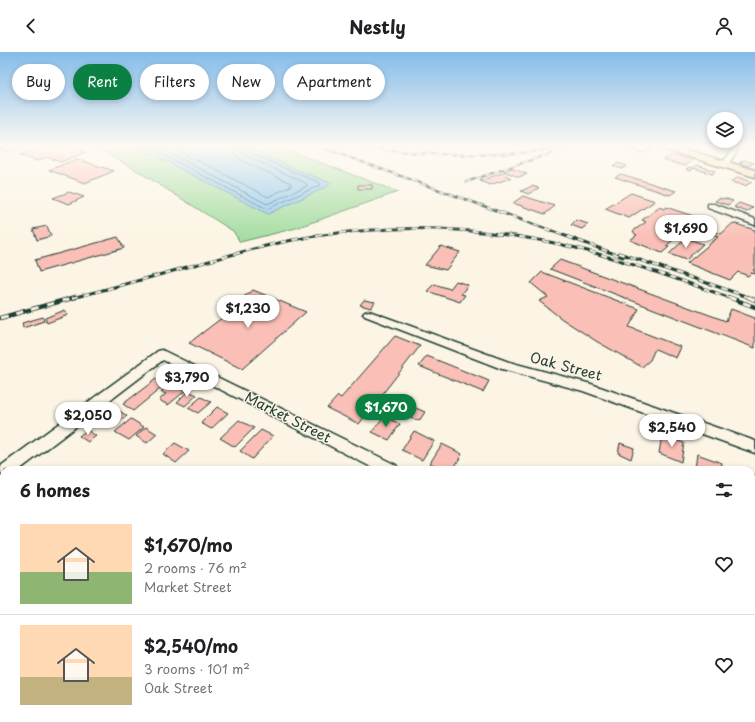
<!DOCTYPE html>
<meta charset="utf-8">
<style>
body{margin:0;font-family:"Playpen Sans",sans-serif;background:#f2f2f2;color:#202124;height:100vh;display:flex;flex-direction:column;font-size:15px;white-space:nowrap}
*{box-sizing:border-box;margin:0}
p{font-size:13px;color:#757577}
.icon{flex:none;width:22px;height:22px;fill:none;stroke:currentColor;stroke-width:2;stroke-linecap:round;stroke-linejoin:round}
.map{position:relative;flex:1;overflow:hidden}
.details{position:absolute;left:0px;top:414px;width:755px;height:256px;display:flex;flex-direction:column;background:#fff;border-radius:12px 12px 0 0;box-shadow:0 2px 6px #0003}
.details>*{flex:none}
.guide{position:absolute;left:12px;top:12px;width:400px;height:36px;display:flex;gap:8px}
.buttons{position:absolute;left:707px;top:60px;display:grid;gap:8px}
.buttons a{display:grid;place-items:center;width:36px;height:36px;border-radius:50%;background:#fff;box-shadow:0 2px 6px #0003;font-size:20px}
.price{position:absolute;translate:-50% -34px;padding:0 9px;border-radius:14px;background:#fff;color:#222;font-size:13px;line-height:26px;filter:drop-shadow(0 1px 2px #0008)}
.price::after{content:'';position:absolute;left:50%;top:24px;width:12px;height:9px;margin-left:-6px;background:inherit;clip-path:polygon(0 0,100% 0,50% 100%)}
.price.on{background:#0b8043;color:#fff}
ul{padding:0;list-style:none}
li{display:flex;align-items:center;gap:12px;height:100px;padding:0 20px}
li+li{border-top:1px solid #e0e0e0}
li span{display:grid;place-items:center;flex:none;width:112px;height:80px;border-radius:0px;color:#555}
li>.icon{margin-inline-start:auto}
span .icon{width:48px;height:48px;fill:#fffc;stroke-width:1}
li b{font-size:17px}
h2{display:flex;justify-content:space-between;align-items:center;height:48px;padding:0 20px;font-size:17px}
.chip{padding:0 14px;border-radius:18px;background:#fff;box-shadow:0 2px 6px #0003;font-size:14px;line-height:36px}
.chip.on{background:#0b8043;color:#fff}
header{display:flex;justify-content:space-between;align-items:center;height:52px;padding:0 20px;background:#fff;font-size:18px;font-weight:700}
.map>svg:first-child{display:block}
.green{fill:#a5dda2;stroke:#628d6b}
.water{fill:#8ec8ee;stroke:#6290a4}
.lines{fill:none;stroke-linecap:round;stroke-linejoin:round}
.shore{stroke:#4b757e;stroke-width:1}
.building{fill:#fabfb6;stroke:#1f3d34}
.street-casing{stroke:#1f3d34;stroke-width:3}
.primary-casing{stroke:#1f3d34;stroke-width:3}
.street{fill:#fcf5e5;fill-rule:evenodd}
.primary{fill:#fbddab;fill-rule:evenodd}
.rail-far2-casing{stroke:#1f3d34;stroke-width:2.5}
.rail-far1-casing{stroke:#1f3d34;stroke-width:3}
.rail-casing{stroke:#1f3d34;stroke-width:4.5}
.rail-far2{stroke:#fcf5e5;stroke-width:1.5;stroke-dasharray:5;stroke-linecap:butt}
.rail-far1{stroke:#fcf5e5;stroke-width:2;stroke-dasharray:6;stroke-linecap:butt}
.rail{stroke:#fcf5e5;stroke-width:3;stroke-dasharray:8;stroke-linecap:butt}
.labels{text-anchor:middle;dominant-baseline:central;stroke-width:3;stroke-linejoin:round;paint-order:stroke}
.street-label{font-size:14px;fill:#1f3d34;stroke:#fcf5e5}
</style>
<header><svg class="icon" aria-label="back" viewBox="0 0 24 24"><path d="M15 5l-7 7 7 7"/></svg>Nestly<svg class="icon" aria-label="person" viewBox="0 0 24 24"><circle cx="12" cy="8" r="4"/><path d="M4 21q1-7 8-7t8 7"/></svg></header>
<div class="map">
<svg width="755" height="670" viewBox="0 0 755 670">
<rect width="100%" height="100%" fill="#fcf5e5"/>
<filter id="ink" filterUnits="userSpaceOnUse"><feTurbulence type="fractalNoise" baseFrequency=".025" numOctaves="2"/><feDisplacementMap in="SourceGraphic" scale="8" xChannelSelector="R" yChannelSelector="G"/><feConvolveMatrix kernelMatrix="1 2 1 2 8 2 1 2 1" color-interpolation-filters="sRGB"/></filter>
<g filter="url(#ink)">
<path class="green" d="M93,94H277L398,140L296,176L240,190L233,179L136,118Z"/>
<path class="water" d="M133,94H244L297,118L331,131L326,135L268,162L156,104Z"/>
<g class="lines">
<path class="shore" d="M143,94L158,100L267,157L320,133L319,130L295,121L247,99L244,94
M156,94L267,152L307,134L306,131L244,103L240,99L239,94
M170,94L268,145L291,134V131L240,108L235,102L233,94"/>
</g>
<path class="building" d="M6,94H27L8,100L0,97Z
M46,94H71L75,95L72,96L86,100L61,110L47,105L37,109L20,103Z
M631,94H642L652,97L642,101L632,97L636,95Z
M674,103L694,108L685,114L663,108Z
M77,107L114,119L85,131L49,118Z
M744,108L754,111L749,114L739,111Z
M618,111L627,114L622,117L613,114Z
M697,113L715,119L712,122L694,116L691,119L686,117L689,115L693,116Z
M511,116L527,122L519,125L503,119Z
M502,121L511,126L490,133L480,129Z
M621,122L676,139L670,143L615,125Z
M738,125L752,130L745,134L731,130Z
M358,133H372V137H358Z
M532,134L539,136L528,142L521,139Z
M69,140L84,145L69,152L53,146Z
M631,141L655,149L629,166L605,157Z
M523,144L555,154L545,162L513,151Z
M719,146L723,147L724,146L733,149L728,153L715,149Z
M739,151L753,156L747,160L734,155Z
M660,155L664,157L666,155L699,166L666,194L669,195L662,201L630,188L637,183L635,182L633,179L646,170L642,168Z
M576,168L588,172L582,177L571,173Z
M733,171L755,178V216L753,218L755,219V222L751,221L748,224L738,220L730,228L687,211L718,185L712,183L716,180L721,182Z
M47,174L51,184L37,188L33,177Z
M118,185L124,196L39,220L35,208Z
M686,186L703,192L686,208L669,202Z
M441,194L460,200L446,218L425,213Z
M560,208L726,269L731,257L755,266V296L550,217Z
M542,220L639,257L629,275L681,295L676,306L655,297L650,308L642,315L596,289L562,267L539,249L548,245L531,231Z
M456,229L468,233L461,242L465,243L460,250L427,239L434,232L450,237Z
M253,238L306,260L242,317L189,291L223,265L219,263Z
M364,248L375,250L371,256L360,253Z
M65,258L68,263L47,271L45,266Z
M43,265L44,269L23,276L22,271Z
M395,284L420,294L359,372L327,356L338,344L341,346Z
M427,304L489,329L483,340L419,314Z
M156,327L166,332L133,359L123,352Z
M171,331L185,339L168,353L159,348L166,342L161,340Z
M188,339L197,343L185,354L177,350Z
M201,345L211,350L198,361L188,356Z
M411,354L425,360L419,369L405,363Z
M217,355L228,361L211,377L201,371Z
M118,358L127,364L113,375L103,369Z
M384,364L400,372L389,388L372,380Z
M131,367L144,375L129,388L115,380Z
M239,368L254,376L235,395L220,386Z
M146,375L157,382L147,391L136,384Z
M87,378L96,384L88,390L79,384Z
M261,378L273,384L252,407L240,399Z
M414,379L434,389L422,408L402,398Z
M662,383L684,391L681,410L659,401Z
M175,391L189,399L176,411L163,402Z
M620,391L634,396L631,407L618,401Z
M442,392L462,402L453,418H444L430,411Z
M697,402L722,411L721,418L695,417Z
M751,422L755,424V456L751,454Z
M751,468L755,470V505L751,503Z
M3,532L4,560L0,564V534Z
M751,554L755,556V579L751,577Z
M751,658L755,660V670H736L737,666H751Z
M115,666H138L142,670H112Z
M308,666H324L322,670H313Z
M355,666H387L391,669L353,670Z
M628,666H646L652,670H627Z
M695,666H729V670H695Z"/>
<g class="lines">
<defs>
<path id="street" d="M735,94H741L727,114H723L721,113Z
M708,152H714L755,167V173L708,156Z
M369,259L509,310L591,332L755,389V401L583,339L502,317L365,264L363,262L365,260Z
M162,298L396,413L399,418H377L163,308L19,418H4V424L2,423L0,417L2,413L158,299Z
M0,452L4,454V472L0,470Z
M751,601L755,602V624L751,623Z
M227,666H251L253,670H229Z"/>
<path id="primary" d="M659,94H674L755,118V125L660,96Z"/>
</defs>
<use href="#street" class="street-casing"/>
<use href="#primary" class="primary-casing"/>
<use href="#street" class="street"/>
<use href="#primary" class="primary"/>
<defs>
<path id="rail-far2" d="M318,94L503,161
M356,94C428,105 499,107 570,94
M466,130L552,101"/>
<path id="rail-far1" d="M500,160L623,205
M619,201L751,246
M72,246C111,236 149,226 187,215C232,203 277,189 323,183C407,171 493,176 576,196C628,209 679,228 731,246"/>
<path id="rail" d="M728,245L755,255
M748,245L755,248
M0,266L76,245"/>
</defs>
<use href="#rail-far2" class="rail-far2-casing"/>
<use href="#rail-far1" class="rail-far1-casing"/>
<use href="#rail" class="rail-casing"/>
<use href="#rail-far2" class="rail-far2"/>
<use href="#rail-far1" class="rail-far1"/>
<use href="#rail" class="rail"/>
</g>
</g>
<linearGradient id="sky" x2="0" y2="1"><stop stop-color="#84bcea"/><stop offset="0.5" stop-color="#fefaf3"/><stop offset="1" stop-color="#fefaf3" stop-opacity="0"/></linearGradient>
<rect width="755" height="188" fill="url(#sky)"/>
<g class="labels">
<g class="street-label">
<text transform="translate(566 314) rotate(15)">Oak Street</text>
<text transform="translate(288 365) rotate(27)">Market Street</text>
</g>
</g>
</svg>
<div class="buttons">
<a><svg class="icon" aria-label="layers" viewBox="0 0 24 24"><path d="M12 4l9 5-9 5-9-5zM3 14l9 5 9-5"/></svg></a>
</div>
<b class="price" style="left:686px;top:197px">$1,690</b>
<b class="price" style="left:248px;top:277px">$1,230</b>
<b class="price" style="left:187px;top:346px">$3,790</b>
<b class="price on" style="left:386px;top:376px">$1,670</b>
<b class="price" style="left:88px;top:384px">$2,050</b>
<b class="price" style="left:672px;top:396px">$2,540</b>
<div class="guide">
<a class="chip">Buy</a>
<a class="chip on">Rent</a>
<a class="chip">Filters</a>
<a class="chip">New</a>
<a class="chip">Apartment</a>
</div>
<section class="details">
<h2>6 homes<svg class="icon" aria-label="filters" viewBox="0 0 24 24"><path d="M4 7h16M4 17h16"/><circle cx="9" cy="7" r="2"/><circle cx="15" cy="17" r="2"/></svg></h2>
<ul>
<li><span style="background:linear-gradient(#ffd9b3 60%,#8fb573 0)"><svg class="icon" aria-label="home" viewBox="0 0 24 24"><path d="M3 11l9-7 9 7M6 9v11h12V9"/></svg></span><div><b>$1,670/mo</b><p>2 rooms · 76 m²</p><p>Market Street</p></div><svg class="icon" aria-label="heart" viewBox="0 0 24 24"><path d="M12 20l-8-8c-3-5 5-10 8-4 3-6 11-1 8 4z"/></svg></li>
<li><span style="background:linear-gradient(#ffd9b3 65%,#c2b280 0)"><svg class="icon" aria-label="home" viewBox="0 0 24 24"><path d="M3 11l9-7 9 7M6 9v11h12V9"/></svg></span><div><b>$2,540/mo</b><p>3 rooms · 101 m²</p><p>Oak Street</p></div><svg class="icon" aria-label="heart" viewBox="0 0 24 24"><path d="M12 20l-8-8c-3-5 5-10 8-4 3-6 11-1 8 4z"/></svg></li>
</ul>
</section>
</div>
